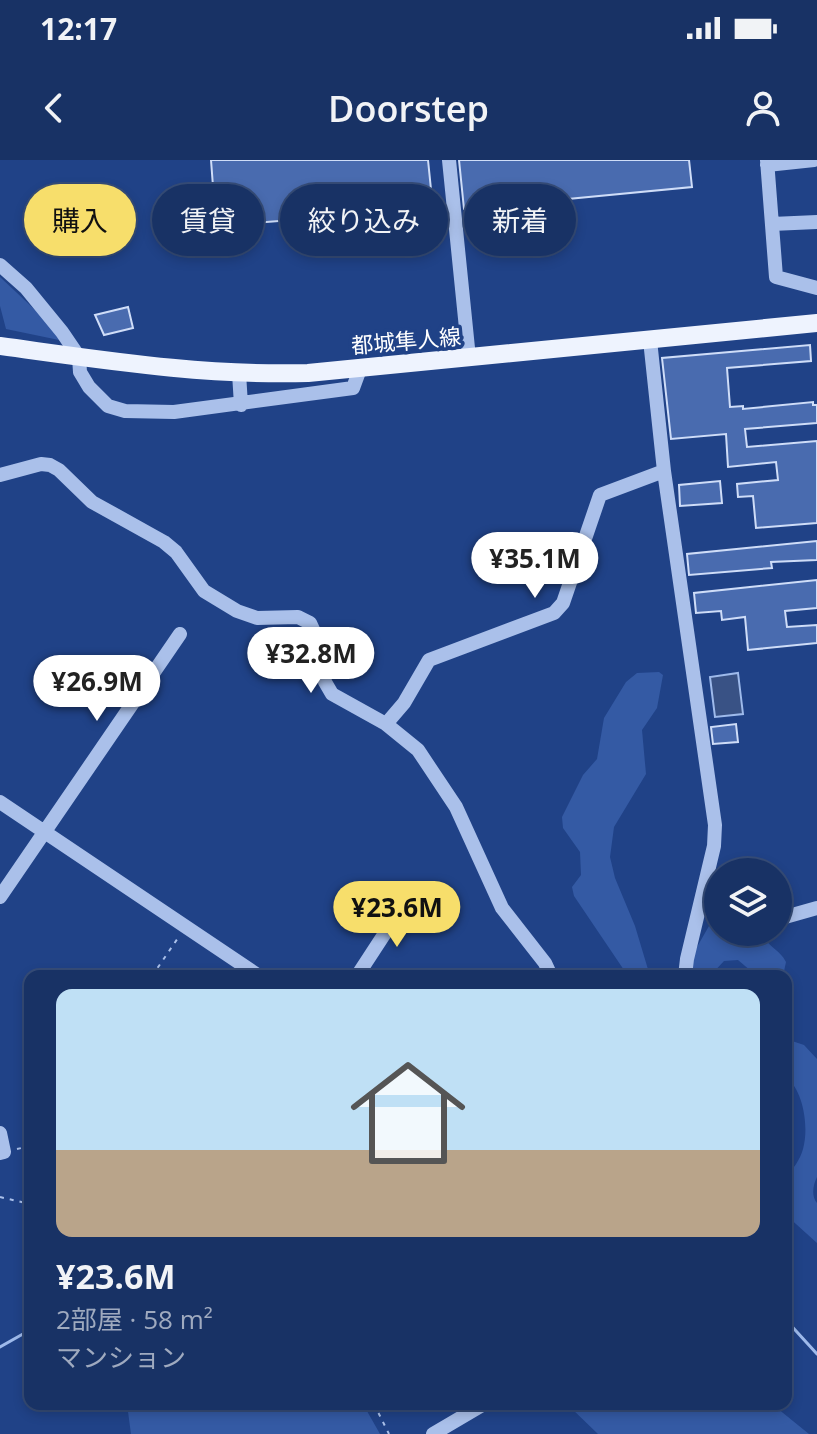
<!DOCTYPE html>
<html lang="ja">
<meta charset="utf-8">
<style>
body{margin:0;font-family:"Open Sans","Noto Sans JP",sans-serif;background:#253e6e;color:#f1f3f6;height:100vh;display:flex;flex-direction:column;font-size:30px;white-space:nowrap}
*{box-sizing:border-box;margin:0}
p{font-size:26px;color:#9faabf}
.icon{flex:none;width:44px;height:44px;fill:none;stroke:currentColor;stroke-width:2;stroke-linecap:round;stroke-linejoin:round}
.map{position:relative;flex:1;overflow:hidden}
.details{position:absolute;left:24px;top:810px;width:768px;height:440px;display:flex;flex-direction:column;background:#183265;border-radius:16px;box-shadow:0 4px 12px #0003,0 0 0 2px #364d79}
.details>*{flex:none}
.guide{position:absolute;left:24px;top:24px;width:770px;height:72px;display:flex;gap:16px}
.fabs{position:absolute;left:704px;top:698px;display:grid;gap:16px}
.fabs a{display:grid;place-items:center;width:88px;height:88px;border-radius:50%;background:#183265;box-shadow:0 4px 12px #0003,0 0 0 2px #364d79;font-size:40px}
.price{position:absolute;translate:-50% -68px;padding:0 18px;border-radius:28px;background:#fff;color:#222;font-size:26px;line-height:52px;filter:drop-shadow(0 2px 4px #0008)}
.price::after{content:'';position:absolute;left:50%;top:48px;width:24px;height:18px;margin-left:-12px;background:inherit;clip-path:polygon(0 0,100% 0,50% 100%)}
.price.selected{background:#f7de6b;color:#111}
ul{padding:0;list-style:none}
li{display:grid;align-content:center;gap:16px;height:424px;padding:0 32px}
li span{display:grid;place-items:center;height:248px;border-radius:16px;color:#555}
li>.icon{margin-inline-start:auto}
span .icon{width:144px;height:144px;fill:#fffc;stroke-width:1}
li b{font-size:34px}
.chip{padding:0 28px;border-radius:36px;background:#183265;box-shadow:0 4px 12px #0003,0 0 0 2px #364d79;font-size:28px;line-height:72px}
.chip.selected{background:#f7de6b;color:#111}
.status{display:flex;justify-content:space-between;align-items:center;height:56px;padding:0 40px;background:#183265;direction:ltr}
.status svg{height:22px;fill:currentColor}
header{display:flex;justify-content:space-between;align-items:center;height:104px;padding:0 32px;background:#183265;font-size:36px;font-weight:600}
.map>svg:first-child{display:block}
.green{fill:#345aa4}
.water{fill:#395285;stroke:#9ebaeb;stroke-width:2}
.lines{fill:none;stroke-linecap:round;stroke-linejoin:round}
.stream{stroke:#9ebaeb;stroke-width:3}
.building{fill:#496baf;stroke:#cfddf8;stroke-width:2}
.path{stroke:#aac0ea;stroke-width:2;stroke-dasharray:4 6;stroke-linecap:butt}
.minor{stroke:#aac0ea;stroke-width:14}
.major{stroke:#eef3fe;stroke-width:18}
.labels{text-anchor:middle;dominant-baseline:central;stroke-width:7;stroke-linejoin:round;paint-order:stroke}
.street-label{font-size:22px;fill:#fff;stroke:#204287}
</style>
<div class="status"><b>12:17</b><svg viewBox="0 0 49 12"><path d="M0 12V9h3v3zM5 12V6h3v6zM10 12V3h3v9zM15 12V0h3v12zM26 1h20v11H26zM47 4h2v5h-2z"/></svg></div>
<header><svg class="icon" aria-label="back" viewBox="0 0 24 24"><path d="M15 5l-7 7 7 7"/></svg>Doorstep<svg class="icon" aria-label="person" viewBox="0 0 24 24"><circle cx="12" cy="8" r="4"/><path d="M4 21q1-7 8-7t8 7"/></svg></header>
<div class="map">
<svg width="817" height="1274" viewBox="0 0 817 1274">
<rect width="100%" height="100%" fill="#204287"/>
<path class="green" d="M0,117L49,163L59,180L6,169L0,146Z
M659,512L663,515L657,548L642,570L646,614L614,667L610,697L615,718L635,766L650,816H628L574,736L572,727L581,715L580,692L563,668L562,657L583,615L597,599L604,558L626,522L637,513Z
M716,715L718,772H763C766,787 780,789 786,802L783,816H751V811L738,800L724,801L710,816H691L693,794L709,766Z
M786,876L789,880L804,885L817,899V1017C813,1025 811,1036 817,1043V1083L786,1055V1017C793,1009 800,1000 803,989C809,968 804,931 786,917Z
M127,1244H363L380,1274H131Z
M572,1244H772L809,1274H598L570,1247Z"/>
<path class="water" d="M738,513L743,554L715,557L710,517Z"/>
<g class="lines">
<path class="stream" d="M786,1160L817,1194
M0,1187L30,1170"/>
</g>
<path class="building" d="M211,0H428L433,49L416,51L405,60L377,64L366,54L216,66Z
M459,0H689L692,27L464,49Z
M128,147L133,168L104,175L95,155Z
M810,185L811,201L727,208L730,247L743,246V249L813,242V245H817V263L745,269L747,287L817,281V363L756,368L753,336L738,337L737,324L778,320L776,302L728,307L726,274L671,279L662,198Z
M720,321L722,343L680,346L679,325Z
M817,381V400L771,402L772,408L689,415L687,394Z
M817,420V448L785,451L787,467L817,465V483L748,490L745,457L722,460L721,451L696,453L694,433Z
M736,564L738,582L713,584L711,567Z"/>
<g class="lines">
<path class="path" d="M152,816L178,778
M17,989L30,986
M0,1037L30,1044
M374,1244L389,1274"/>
<path class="minor" d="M449,0L469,198
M767,0L776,117L817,128
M767,5L814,0
M772,64L817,62
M0,105L26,128L62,172L79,197L80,212L89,227L108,246L125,251L174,252L353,228L360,209
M650,180L664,311L715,665L714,686L687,799L685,816
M239,213L241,245
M0,315L41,304L50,305L59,310L92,342L164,382L176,392L204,431L237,451L257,458L298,457L310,463L321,487L325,522L332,534L386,564L418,590L456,647L502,748L545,803L551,816
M386,564L404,543L429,500L554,453L563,443L600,335L664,311
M0,642L259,816
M0,737L180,474
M778,759L817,748
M357,816L406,741
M0,973L4,992L0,993
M433,1274L484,1244"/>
<path class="major" d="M0,186C104,200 203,216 308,213L817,163"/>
</g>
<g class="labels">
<g class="street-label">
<text transform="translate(406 180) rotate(-5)">都城隼人線</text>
</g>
</g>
</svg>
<div class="fabs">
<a><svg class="icon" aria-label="layers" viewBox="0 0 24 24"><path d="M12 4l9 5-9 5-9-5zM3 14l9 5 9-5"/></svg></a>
</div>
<b class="price" style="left:535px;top:440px">¥35.1M</b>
<b class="price" style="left:311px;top:535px">¥32.8M</b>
<b class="price" style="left:97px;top:563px">¥26.9M</b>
<b class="price selected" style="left:397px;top:789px">¥23.6M</b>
<div class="guide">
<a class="chip selected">購入</a>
<a class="chip">賃貸</a>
<a class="chip">絞り込み</a>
<a class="chip">新着</a>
</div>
<section class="details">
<ul>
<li><span style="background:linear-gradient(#bfe0f5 65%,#b9a48a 0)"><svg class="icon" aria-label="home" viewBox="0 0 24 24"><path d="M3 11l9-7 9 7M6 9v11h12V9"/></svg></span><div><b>¥23.6M</b><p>2部屋 · 58 m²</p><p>マンション</p></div></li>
</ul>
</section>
</div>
